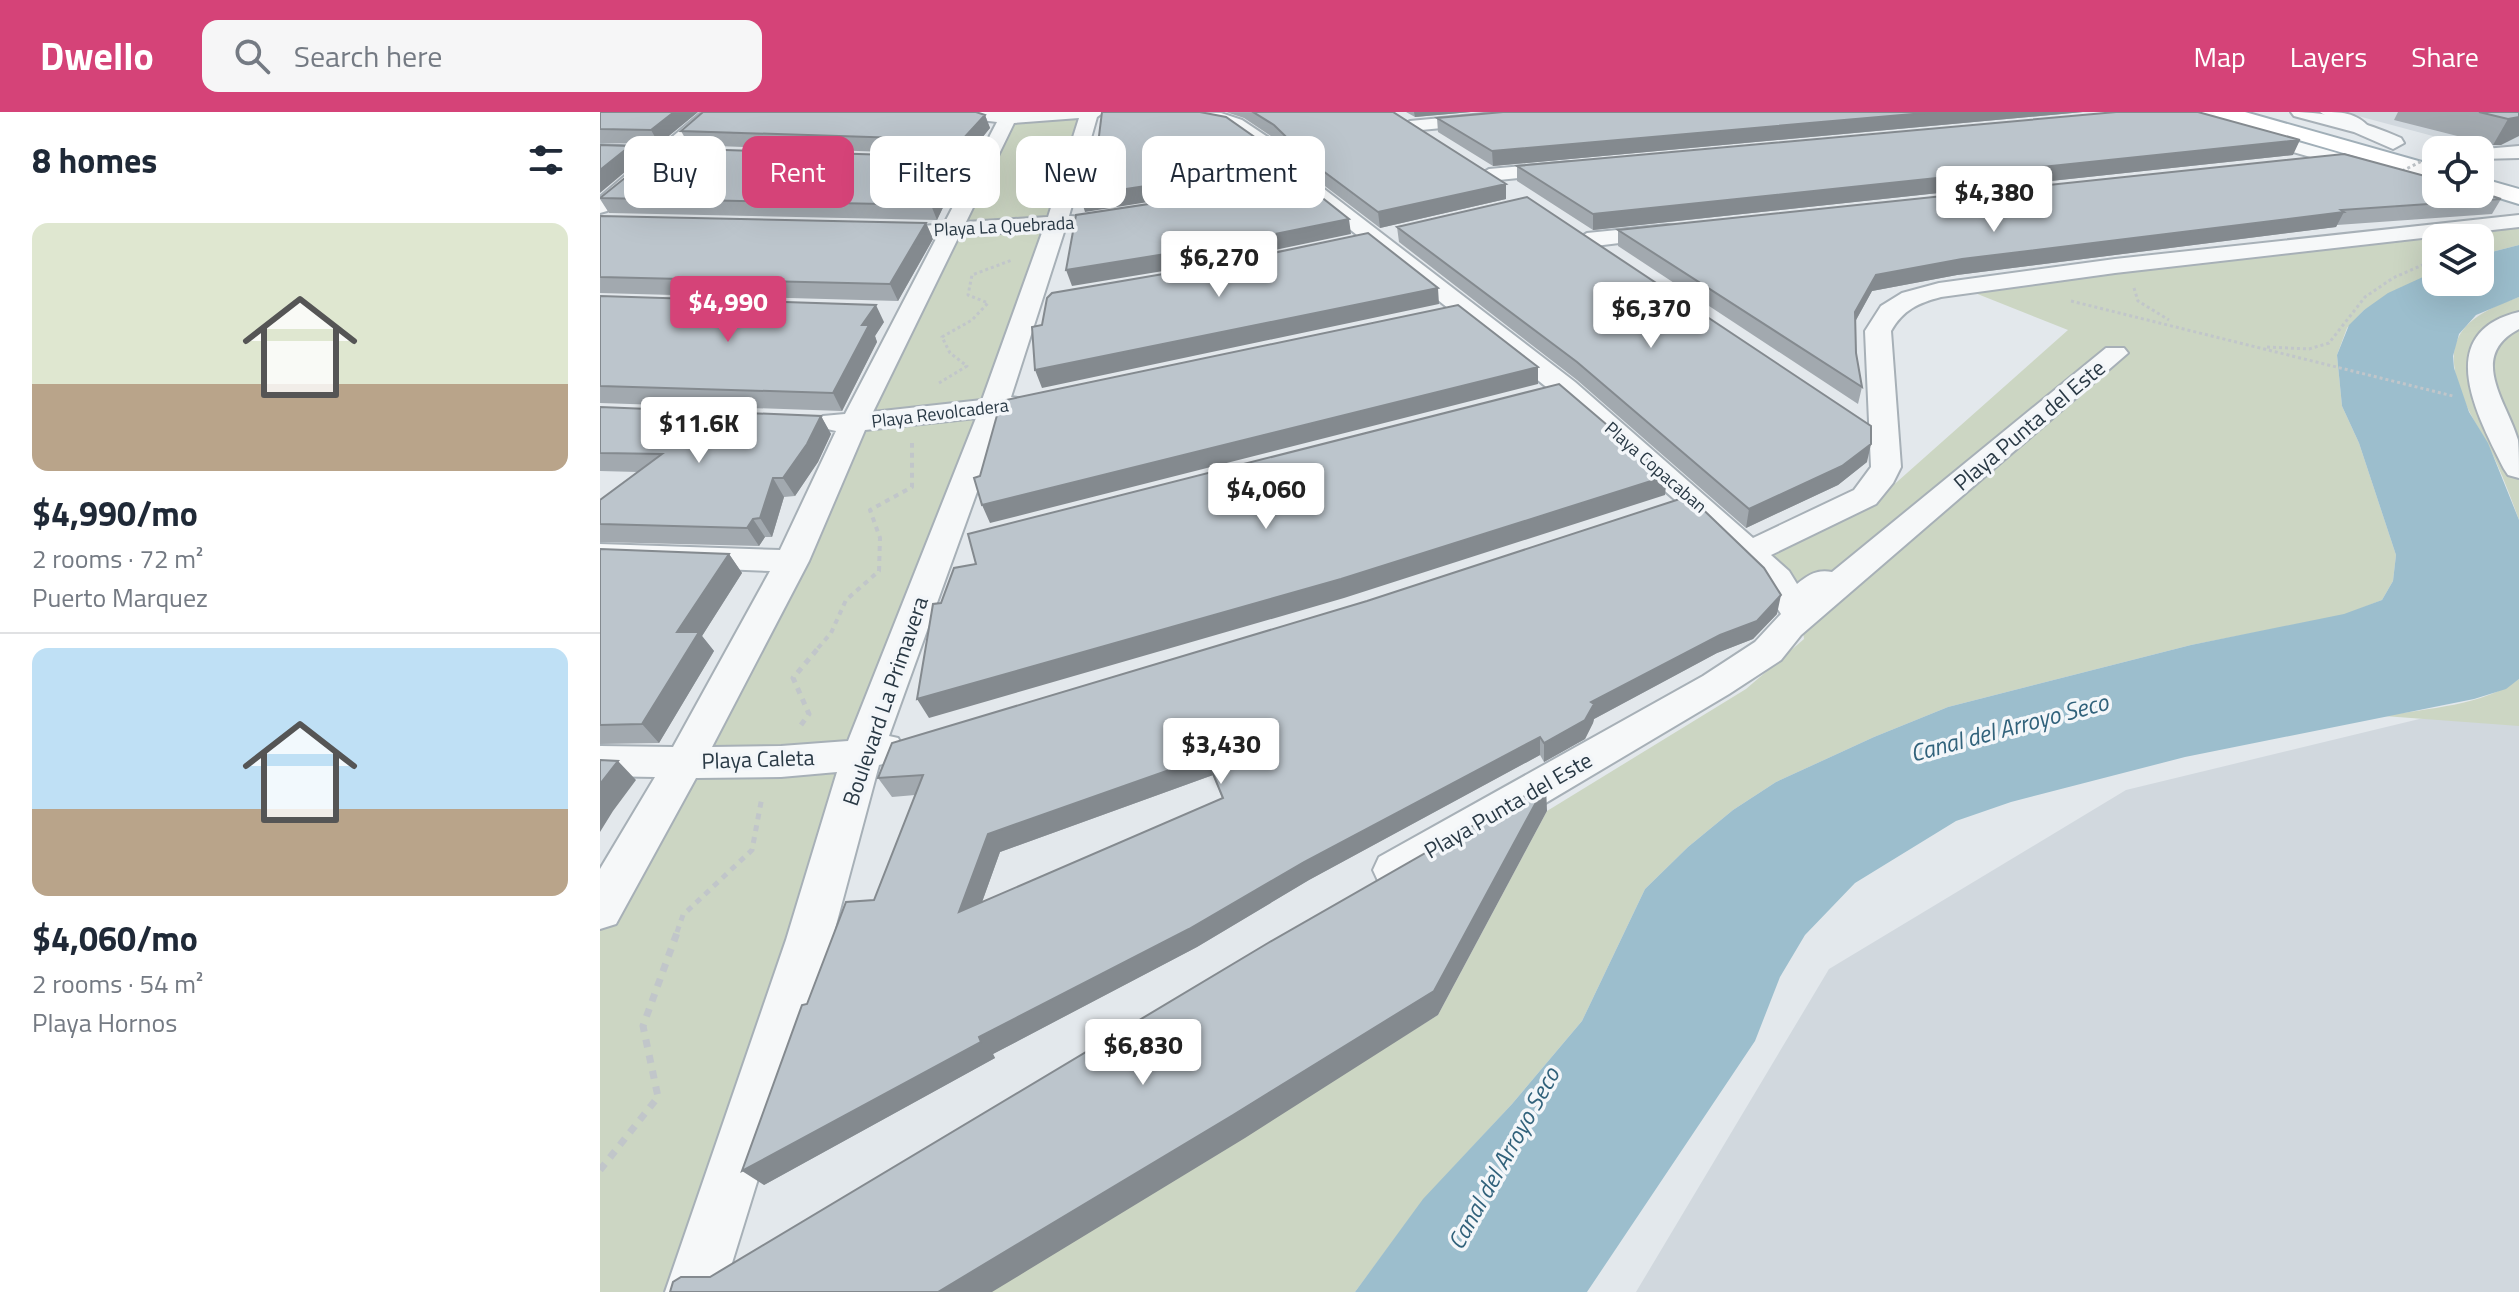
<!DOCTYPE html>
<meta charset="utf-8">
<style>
body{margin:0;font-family:"Titillium Web",sans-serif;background:#f6f6f7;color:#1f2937;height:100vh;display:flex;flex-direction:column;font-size:30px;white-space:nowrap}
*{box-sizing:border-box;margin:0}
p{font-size:26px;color:#747a83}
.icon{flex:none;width:44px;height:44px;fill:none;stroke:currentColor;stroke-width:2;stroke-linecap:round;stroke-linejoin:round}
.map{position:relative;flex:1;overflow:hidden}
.sheet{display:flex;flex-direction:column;background:#fff;width:600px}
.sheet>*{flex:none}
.banner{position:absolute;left:24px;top:24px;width:760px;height:72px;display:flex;gap:16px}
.tools{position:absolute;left:1822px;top:24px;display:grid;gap:16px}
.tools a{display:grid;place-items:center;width:72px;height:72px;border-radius:16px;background:#fff;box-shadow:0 8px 32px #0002;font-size:40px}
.price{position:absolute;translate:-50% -68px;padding:0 18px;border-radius:8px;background:#fff;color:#222;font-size:26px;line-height:52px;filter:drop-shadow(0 2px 4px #0008)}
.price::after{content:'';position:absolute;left:50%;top:48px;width:24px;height:18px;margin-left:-12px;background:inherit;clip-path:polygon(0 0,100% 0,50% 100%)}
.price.selected{background:#d54378;color:#fff}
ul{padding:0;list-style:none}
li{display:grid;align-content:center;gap:16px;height:424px;padding:0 32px}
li+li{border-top:2px solid #e0e1e3}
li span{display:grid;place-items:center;height:248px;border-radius:16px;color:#555}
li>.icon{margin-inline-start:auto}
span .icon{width:144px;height:144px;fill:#fffc;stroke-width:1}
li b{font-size:34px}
h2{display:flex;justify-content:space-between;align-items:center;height:96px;padding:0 32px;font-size:34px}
.tag{padding:0 28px;border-radius:16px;background:#fff;box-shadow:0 8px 32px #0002;font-size:28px;line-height:72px}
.tag.selected{background:#d54378;color:#fff}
header{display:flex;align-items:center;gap:48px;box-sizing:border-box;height:112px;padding:0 40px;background:#d54378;color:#fff}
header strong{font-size:38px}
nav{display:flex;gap:44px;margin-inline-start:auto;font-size:28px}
.search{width:560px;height:72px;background:#f6f6f7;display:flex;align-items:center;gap:20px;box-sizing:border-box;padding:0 28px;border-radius:16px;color:#747a83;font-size:30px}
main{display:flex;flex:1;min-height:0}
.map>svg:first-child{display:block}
.built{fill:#d1d8de}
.green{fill:#ccd6c3}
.water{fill:#9cbecd}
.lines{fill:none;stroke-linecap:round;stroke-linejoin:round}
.minor-casing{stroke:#a7b0b7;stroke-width:4}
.tertiary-casing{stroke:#a7b0b7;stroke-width:4}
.primary-casing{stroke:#a1afb8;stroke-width:4}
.path-far3{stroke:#c1c6ca;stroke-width:3;stroke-dasharray:3 3;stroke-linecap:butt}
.path-far2{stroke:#c1c6ca;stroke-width:4;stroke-dasharray:5 5;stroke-linecap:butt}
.path-far1{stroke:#c1c6ca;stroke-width:5;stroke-dasharray:6 6;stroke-linecap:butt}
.path{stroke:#c1c6ca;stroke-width:7;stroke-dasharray:8 8;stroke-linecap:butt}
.minor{fill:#f6f8f9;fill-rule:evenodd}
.tertiary{fill:#f6f8f9;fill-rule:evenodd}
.primary{fill:#fff;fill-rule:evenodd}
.path-bridge{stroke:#c1c6ca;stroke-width:3;stroke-dasharray:3 3;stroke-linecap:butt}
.wall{fill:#a2a9af;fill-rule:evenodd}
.shaded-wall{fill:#848a8f}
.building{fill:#bcc5cc;stroke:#848a8f;stroke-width:2;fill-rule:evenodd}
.labels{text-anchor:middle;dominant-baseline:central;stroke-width:7;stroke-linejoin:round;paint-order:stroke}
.far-street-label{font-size:18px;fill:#293945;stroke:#f3f6f9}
.street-label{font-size:22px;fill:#293945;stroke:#f3f6f9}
.water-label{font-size:24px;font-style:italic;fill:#31627b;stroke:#f3f6f9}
</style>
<header>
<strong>Dwello</strong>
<div class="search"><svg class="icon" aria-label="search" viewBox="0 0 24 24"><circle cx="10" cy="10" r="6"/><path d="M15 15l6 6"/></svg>Search here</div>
<nav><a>Map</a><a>Layers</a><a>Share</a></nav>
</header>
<main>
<section class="sheet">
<h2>8 homes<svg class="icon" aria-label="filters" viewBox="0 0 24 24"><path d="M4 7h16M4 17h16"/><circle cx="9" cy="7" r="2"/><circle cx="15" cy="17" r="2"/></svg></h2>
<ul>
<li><span style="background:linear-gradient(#dfe7d0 65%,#b9a48a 0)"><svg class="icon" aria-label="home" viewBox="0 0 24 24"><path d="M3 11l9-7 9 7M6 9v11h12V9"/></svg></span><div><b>$4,990/mo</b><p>2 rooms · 72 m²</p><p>Puerto Marquez</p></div></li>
<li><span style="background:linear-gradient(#bfe0f5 65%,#b9a48a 0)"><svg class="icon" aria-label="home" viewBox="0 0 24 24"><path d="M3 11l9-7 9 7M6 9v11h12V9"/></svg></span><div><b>$4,060/mo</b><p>2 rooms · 54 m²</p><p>Playa Hornos</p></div></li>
</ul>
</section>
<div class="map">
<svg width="1919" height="1180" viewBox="0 0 1919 1180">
<rect width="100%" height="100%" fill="#e3e8ec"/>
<path class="built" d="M1743,0H1919V47Z
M1873,594L1919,600V1180H1036L1229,857L1526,678Z"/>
<path class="green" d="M482,5L82,1180H0V809L412,11Z
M1919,106V133L1880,143V126H1836V159L1764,198L1747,216L1737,243L1742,294L1759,331L1796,443L1793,469L1782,488L1744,503L1591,533L1348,595L1274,625L1176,670L1133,698L1088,735L1045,777L982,909L912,992L824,1087L755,1180H389L838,903L947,699L1146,577L1204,527L1197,471L1164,443L1289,377L1468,218L1370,179Z
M1919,185V408C1910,383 1900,357 1888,333C1883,322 1875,312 1870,301C1838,235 1853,208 1919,185Z
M1919,567V614L1784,604C1827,596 1883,594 1919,567Z"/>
<path class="water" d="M1919,133V185L1876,203L1859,222L1853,244L1854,256L1869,300L1888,331L1919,408V567L1906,577L1874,587L1585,645L1411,690L1356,709L1255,771L1205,823L1180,865L1155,929L987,1180H755L823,1087L912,992L982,909L1045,777L1088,735L1133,698L1176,670L1274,625L1348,595L1591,533L1744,502L1782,488L1793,469L1796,443L1759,331L1742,294L1737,243L1749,213L1764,198L1788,181L1836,159V170H1880V143Z"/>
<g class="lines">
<defs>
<path id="minor" d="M102,0H122L81,36L114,39L116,43L114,47H68L7,99L0,101V85L46,46L0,45V33L59,36Z
M347,0H504L497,5L469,104L485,105L488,110L485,115L465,117L411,285L424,287L428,293L424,299L405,302L289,624L298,626L304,637L298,648L279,653L232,828L123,1180H65L186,828L237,660L181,665L96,666L16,812L0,817V757L55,665L0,664V634L73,635L170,459L0,452V432L180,438L236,319L223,316L219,310L223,304L245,302L337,125L323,124L320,119L323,114L344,112L397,10L356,5ZM479,6L448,105L366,110L414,11ZM443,118L382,288L273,300L359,124ZM376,306L248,629L181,634L112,635L209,449L265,318Z
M566,0L621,1L642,8L675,30L715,70L975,270L1153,426L1254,378L1271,355L1265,219L1281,194L1302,181L1339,171L1515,147L1919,103V115L1515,161L1341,185C1318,191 1303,198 1291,219L1301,355L1293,371L1276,392L1171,443L1189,459L1197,472C1208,463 1217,457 1232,460L1506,236H1524L1528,241L1201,523L1181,548L1129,582L811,771L795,776L779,771L773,758L779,745L1103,564L1155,530L1181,502L1163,473L1082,394L955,282L701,78L661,38L630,16L569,4Z
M905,0H971L962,5L810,19L801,14L810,9Z
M1565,0H1593L1836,69V81L1568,4Z
M1720,0C1741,0 1756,0 1770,16L1761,21C1756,20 1724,3 1720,0Z
M1919,34V46L1880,47V38H1873Z
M1835,36L1843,38H1836V48L1828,46L1826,42L1828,38Z
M970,50L980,56L977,60L889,69L879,63L889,57Z
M1068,113L1076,114L1079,119L1076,124L987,135L976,128L987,121Z
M1919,200V217C1867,244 1907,290 1918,328C1919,339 1919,354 1919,366L1908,363L1904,357C1878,305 1831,221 1919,200Z"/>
<path id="tertiary" d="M1595,0H1629L1680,14L1683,18L1673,24L1598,4Z
M1691,0C1731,0 1764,10 1801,26L1804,31L1793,37L1754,20L1694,4Z"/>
<path id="primary" d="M1613,0H1645L1836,54V68L1616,4Z
M1880,66L1919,77V92L1880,80Z"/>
</defs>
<use href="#minor" class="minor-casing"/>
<use href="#tertiary" class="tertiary-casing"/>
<use href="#primary" class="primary-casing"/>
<path class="path-far3" d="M424,86L441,69L430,64L446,51L432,32L435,30
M1534,176L1538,189L1569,208
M1471,189L1853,284
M1667,235L1709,237L1729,231L1765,185L1793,166L1836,147
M339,271L367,254L350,241L342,225L372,208L388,191L368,183L372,163L412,148"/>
<path class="path-far2" d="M218,536L231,521L246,488L279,459L280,426L270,398L312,375V331"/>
<path class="path-far1" d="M201,613L209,602L193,566L220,534
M77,820L83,803L152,738L162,685"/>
<path class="path" d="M0,1058L58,985L43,914L78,818"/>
<use href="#minor" class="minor"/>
<use href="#tertiary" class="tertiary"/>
<use href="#primary" class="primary"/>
<path class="path-bridge" d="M1802,59L1836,42"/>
</g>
<path class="wall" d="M0,0H98L59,32L0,31Z
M626,0H793L906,72V87L780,116L717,68L677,28L644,6Z
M806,0H871L815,5Z
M903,0H1483L893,54L838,20L837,6Z
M1798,0H1919L1901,33H1893L1794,8Z
M385,3L390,16L368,43L89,33L81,19Z
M1693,43L993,118L917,69V54Z
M354,45L360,60L337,108L9,101L0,87V85Z
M1901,87L1892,102L1737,113L1736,115L1357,163L1272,179L1255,210L1256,241L1262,275L1258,292L1018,134V118Z
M0,104L326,111L333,127L298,189L0,181Z
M797,115L1267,350L1238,373L1146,416L977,268L799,130Z
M0,184L284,210L275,224L277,230L242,299L0,291Z
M0,295L221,304L231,322L218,350L195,384L184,385L172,425H165L159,434L0,430V388L38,360L0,359Z
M0,437L129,442L142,461L102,524L114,539L59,631L0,632Z
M1177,502L1153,527L1117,541L994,607L993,611L985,627L944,650L940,643L709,768L597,835L393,942L395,946L164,1073L207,892L274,788L315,683L292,685L278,666ZM613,663L622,686L382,790L400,740Z"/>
<path class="shaded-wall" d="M74,0H98L59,32L51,18Z
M814,0H871L815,5Z
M1336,0H1483L893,54L892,39Z
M385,3L390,16L368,43L362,28Z
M1919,5V24L1901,33H1893L1908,7Z
M1700,28L1693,43L993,118V102Z
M30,34L38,49L0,81V58Z
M354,45L360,60L337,108L331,93Z
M684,53L687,68L485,100L480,84Z
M906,72V87L780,116L778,100Z
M1744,100L1736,115L1357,163L1272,179L1251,217L1255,200L1276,163L1362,147Z
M749,107L751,122L618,150L472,174L466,158Z
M326,111L333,127L298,189L290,172Z
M838,176L839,192L442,276L435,258Z
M276,193L284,210L275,224L277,230L242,299L233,281L262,213Z
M938,255V272L390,411L382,393Z
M221,304L231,322L218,350L195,384L183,366Z
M1271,332L1267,350L1238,373L1146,416L1149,397Z
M1067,364L1065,383L744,486L329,606L317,587Z
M173,366L184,385L172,425L160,406Z
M153,407L165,425L159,434L147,416Z
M129,442L142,461L102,524L114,539L59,631L42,612L77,520Z
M1181,483L1177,502L1153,527L1117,541L994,607L993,611L985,627L944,650V631L991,590Z
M940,625V643L709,768L597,835L393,942L395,946L164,1073L142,1059L379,925L704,750Z
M606,645L613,663L400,740L372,818L359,800L388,722Z
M18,649L36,668L13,699L0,720V672Z
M946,672L947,699L838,903L645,1026L392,1180H338Z"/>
<path class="building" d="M0,0H74L51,18L0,17Z
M103,0H376L385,3L362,28L81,19Z
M502,0H600L626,5L656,26L684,53L480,84L497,40Z
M653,0H793L906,72L778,100L715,53L674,13Z
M903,0H1336L892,39L837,6Z
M1516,0H1598L1700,28L993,102L917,54Z
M1879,0H1919V5L1908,7Z
M0,33L30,34L0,58Z
M62,36L354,45L331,93L0,86Z
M1744,42L1836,67V82H1880V80L1901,87L1741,98L1744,100L1362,147L1276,163L1255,200L1256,241L1262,275L1018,118Z
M701,69L749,107L615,134L466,158L476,103Z
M927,85L1271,314V332L1242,354L1149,397L977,250L797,115Z
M0,104L326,111L290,172L0,165Z
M768,121L838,176L435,258L432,215L442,213L447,186L452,181L616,153Z
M0,184L276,193L262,213H269L233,281L0,274Z
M858,193L938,255L382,393L374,366L380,364L401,289Z
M959,272L1067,364L741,467L317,587L333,492L341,491L354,456L376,452L368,422Z
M0,295L221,304L207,332L183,366H173L160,406L153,407L147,416L0,412V388L62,342L0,341Z
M1089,384L1164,456L1181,483L1157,509L1120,523L991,590L994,592L985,608L944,631L940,625L704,750L589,817L379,925L381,930L142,1059L202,893L207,892L246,790L274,788L323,663L278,666L292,631L767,489ZM606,645L623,686L359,800L388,722Z
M0,437L129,442L77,520H99L42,612L0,613Z
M0,648L18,649L0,672Z
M946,672L834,879L633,1003L338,1180H70L73,1170L81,1165H110L668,831Z"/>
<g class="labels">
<g class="far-street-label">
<text transform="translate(404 114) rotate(-3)">Playa La Quebrada</text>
<text transform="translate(340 301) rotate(-7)">Playa Revolcadera</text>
<text transform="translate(1056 355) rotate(41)">Playa Copacaban</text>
</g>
<g class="street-label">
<text transform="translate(1429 313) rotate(-40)">Playa Punta del Este</text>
<text transform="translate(285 589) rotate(-71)">Boulevard La Primavera</text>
<text transform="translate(158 647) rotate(-2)">Playa Caleta</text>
<text transform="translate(908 693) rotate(-30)">Playa Punta del Este</text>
</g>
<g class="water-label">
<text transform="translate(1409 615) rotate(-15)">Canal del Arroyo Seco</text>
<text transform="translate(903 1046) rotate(-61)">Canal del Arroyo Seco</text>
</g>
</g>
</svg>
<div class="tools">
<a><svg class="icon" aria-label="locate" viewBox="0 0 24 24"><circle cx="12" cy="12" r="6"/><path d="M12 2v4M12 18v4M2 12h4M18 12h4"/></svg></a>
<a><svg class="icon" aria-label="layers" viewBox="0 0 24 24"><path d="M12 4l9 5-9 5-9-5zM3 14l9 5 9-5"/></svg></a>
</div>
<b class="price" style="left:1394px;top:122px">$4,380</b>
<b class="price" style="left:619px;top:187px">$6,270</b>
<b class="price selected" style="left:128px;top:232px">$4,990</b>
<b class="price" style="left:1051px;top:238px">$6,370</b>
<b class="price" style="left:99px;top:353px">$11.6K</b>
<b class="price" style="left:666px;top:419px">$4,060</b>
<b class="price" style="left:621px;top:674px">$3,430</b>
<b class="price" style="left:543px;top:975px">$6,830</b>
<div class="banner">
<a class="tag">Buy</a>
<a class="tag selected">Rent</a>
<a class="tag">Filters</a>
<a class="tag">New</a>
<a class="tag">Apartment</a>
</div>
</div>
</main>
